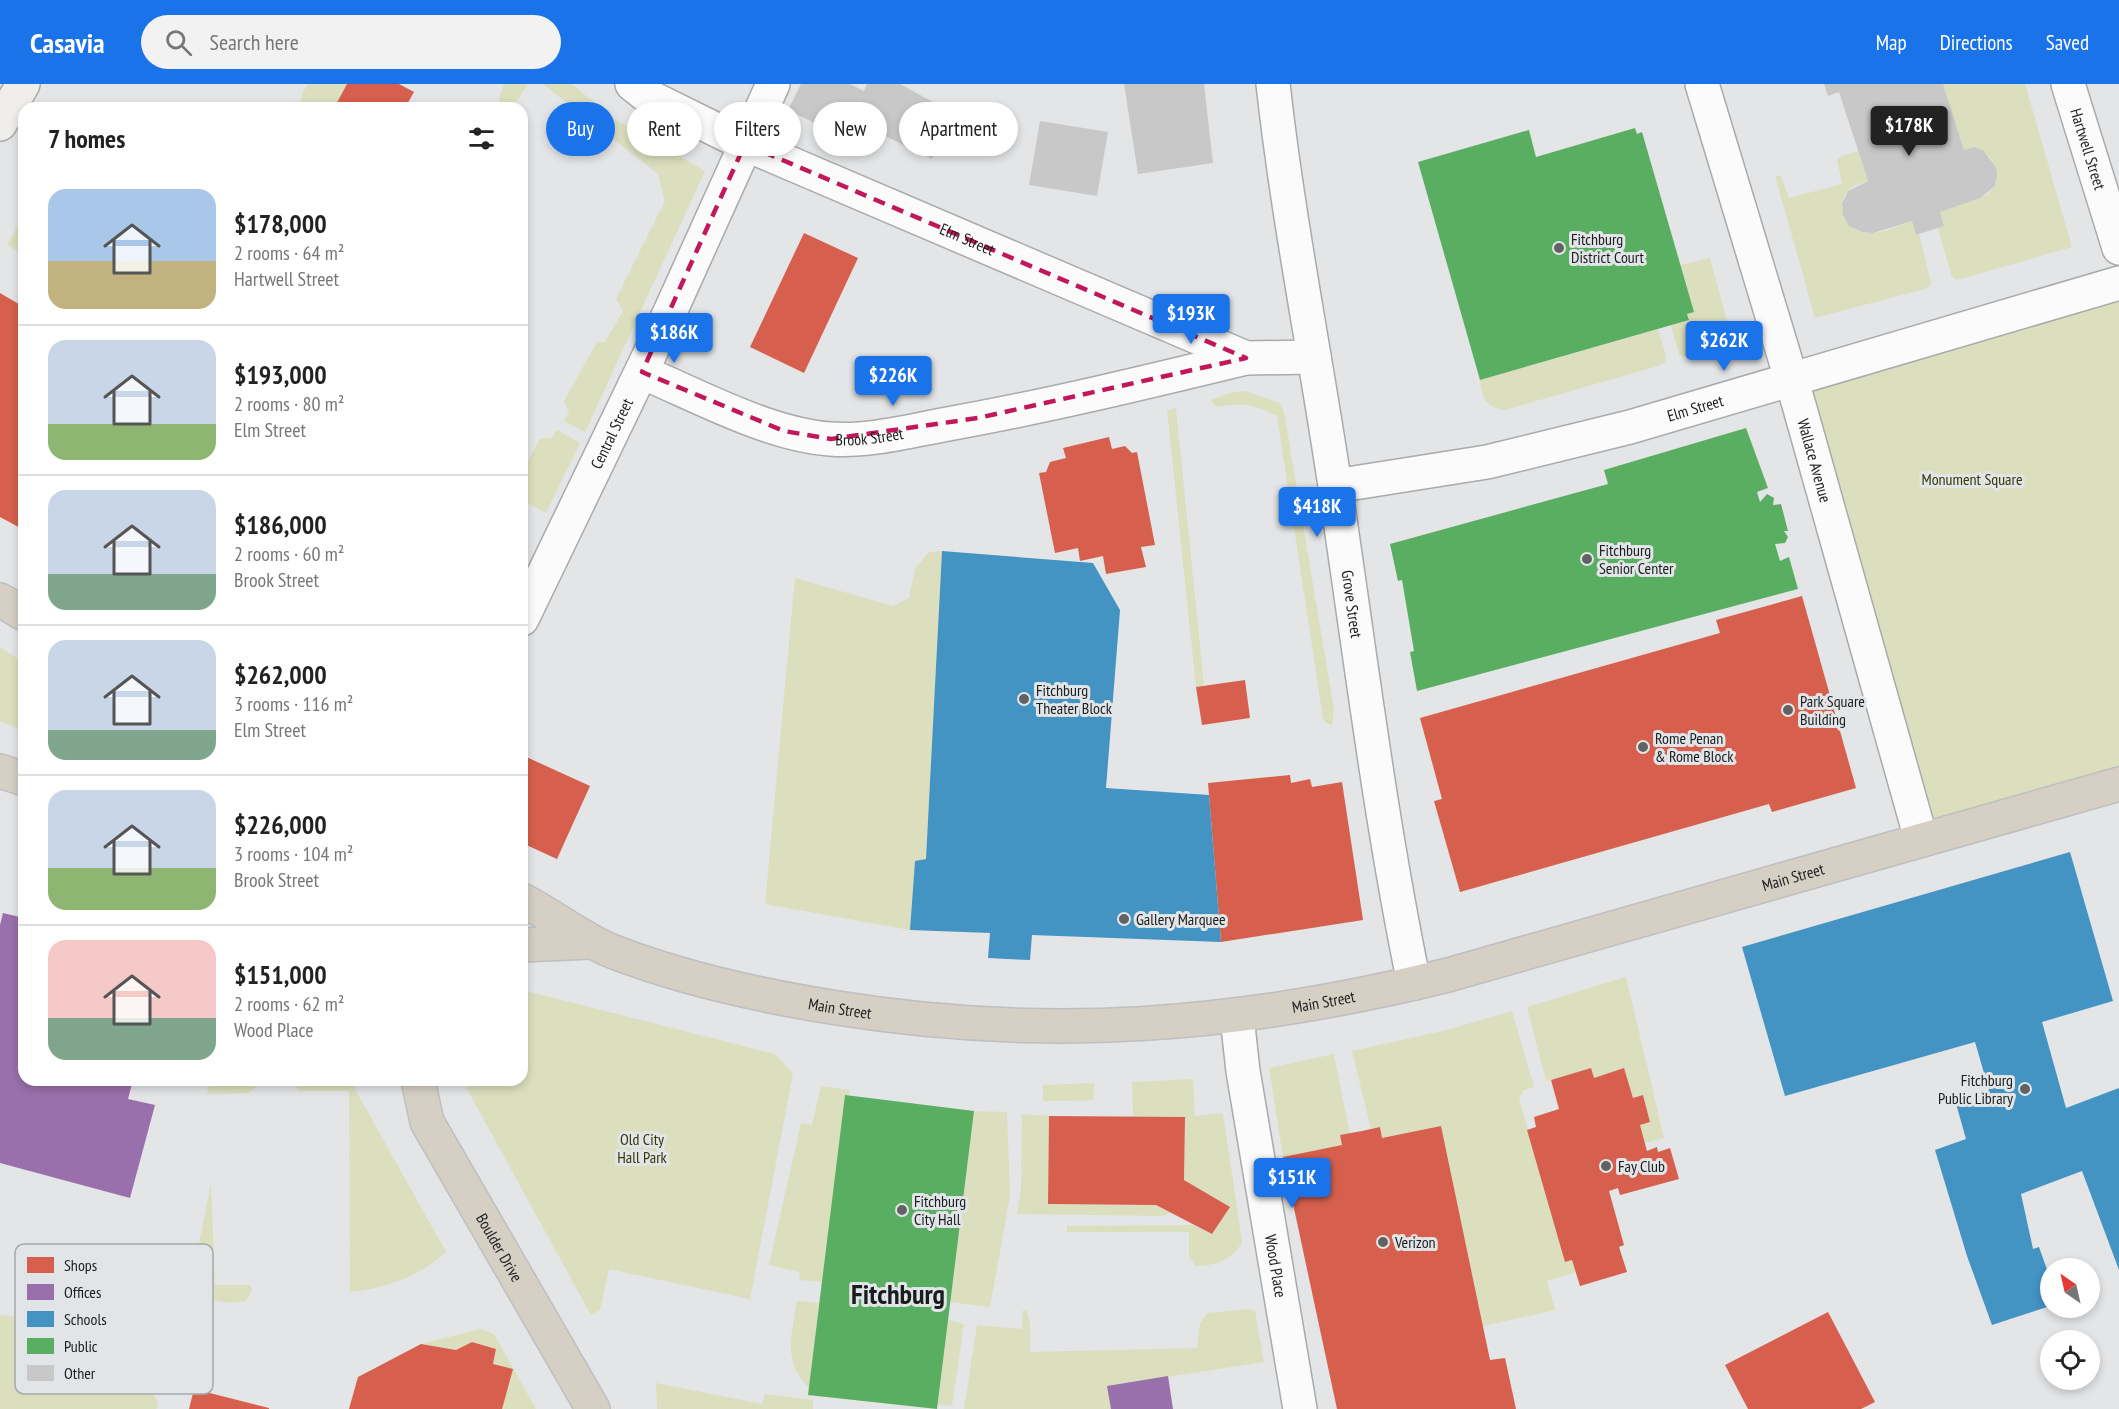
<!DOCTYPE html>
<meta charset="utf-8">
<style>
body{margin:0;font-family:"PT Sans Narrow",sans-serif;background:#f2f2f2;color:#222;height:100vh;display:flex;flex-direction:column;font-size:22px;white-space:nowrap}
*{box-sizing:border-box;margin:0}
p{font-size:20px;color:#767676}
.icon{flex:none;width:33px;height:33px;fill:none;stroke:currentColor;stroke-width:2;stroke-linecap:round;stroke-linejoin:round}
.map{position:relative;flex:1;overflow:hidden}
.side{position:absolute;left:18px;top:18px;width:510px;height:984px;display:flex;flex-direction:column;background:#fff;border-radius:18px;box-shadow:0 3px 9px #0003}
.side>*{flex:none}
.top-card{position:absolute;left:546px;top:18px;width:570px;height:54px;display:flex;gap:12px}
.needle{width:39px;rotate:326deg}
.buttons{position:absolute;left:2040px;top:1174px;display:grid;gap:12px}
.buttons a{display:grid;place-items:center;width:60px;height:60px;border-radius:50%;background:#fff;box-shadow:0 3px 9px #0003;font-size:30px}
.price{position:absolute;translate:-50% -51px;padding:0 14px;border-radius:6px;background:#1a73e8;color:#fff;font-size:20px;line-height:39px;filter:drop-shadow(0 2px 3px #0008)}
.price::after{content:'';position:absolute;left:50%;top:36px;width:18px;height:14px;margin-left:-9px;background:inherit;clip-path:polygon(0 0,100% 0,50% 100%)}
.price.current{background:#222;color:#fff}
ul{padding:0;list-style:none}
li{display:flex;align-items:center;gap:18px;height:150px;padding:0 30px}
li+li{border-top:2px solid #e0e0e0}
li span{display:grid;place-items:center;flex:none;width:168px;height:120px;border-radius:18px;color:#555}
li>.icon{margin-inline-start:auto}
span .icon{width:72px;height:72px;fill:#fffc;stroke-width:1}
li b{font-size:26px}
h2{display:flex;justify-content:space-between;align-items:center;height:72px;padding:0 30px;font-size:26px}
.tag{padding:0 21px;border-radius:27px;background:#fff;box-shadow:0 3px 9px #0003;font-size:21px;line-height:54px}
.tag.current{background:#1a73e8;color:#fff}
header{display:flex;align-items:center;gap:36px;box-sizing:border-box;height:84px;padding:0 30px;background:#1a73e8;color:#fff}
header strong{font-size:28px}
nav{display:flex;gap:33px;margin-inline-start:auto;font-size:21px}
.search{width:420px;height:54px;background:#f2f2f2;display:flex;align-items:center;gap:15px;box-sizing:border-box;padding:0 21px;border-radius:33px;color:#767676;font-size:22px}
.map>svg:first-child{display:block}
.green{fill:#dcdfbe}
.shops{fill:#d6604d}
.offices{fill:#9970ab}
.schools{fill:#4393c3}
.public{fill:#5aae61}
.building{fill:#c8c8c9}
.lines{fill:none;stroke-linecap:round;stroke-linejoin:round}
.street-casing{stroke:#a9aaab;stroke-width:36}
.secondary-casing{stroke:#a9aaab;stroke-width:36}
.highway-casing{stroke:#bebfc0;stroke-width:36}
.street{stroke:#fbfbfb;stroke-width:33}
.secondary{stroke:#efeeeb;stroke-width:33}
.highway{stroke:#d5cfc4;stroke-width:33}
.marked{fill:none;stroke:#c2185b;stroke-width:4.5;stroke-dasharray:12 8;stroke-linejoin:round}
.poi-dot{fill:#616263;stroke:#e2e5e7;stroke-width:2}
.labels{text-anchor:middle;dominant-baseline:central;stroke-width:6;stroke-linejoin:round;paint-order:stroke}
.street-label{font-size:16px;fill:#1b1c1c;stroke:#e2e5e7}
.poi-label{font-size:16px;fill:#1b1c1c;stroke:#e2e5e7;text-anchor:start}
.park-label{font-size:16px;fill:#353702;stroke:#e2e5e7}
.town-label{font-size:28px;font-weight:bold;fill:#1b1c1c;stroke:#e2e5e7}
.key{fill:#e2e5e7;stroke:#a6a9aa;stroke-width:1.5}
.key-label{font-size:16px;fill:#1b1c1c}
</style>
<header>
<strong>Casavia</strong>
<div class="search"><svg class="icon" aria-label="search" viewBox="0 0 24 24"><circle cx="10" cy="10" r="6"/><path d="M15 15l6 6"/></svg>Search here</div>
<nav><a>Map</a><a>Directions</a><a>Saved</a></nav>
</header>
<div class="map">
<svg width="2119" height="1325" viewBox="0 0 2119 1325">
<rect width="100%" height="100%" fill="#e3e5e6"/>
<path class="green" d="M308,0H347L334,24L308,22L301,18L302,10Z
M504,0H528L512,24H503L499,14Z
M543,0H572L611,33L705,87L585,348L564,337L569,328L564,317L597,258H605L623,227L616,215L665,117L658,90Z
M1943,0H2025L2072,163L1957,196L1952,193L1938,144L1944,141L1940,128L1988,110L1994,103L1996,83C1988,68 1981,62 1964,66Z
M1858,67L1868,97C1861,99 1852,101 1847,108C1836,122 1845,144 1862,148C1878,152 1898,142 1912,137L1916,151L1919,150L1931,199L1928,204L1815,234L1775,91L1781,92L1789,114L1842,100L1837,76L1842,72Z
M24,131V171L7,161Z
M1710,174L1730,248L1717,246L1707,238H1702L1694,248L1699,258L1709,261L1717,256L1723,258L1717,265L1688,274L1679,270L1671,241L1689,236L1687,230L1693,228L1680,181Z
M2119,199V700L1921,755L1791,294Z
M1658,245L1666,273L1665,278L1658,282L1505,326C1485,323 1482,314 1480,296Z
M1246,307L1279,319L1284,328L1334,625L1332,641L1326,639L1323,634L1277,332C1255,320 1241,318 1216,323L1211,316L1233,308Z
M1176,324L1204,602L1196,603L1167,326Z
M557,346L580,359L546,429L522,416V374L528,377L540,355L552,354Z
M942,467L926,775L915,777L910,846L765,820L795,494L893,522L909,514L915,485L929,468Z
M0,563L24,579V647L0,637Z
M1626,893L1664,1054L1645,1059L1640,1041L1650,1038L1643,1011L1633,1014L1624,984L1594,994L1590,985L1546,997L1527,923Z
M522,906L775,970L793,990L750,1215L609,1185L600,1226L591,1231L462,996H522Z
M1512,927L1534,1003L1524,1006L1519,1014L1565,1177L1572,1176L1576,1188L1547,1197L1555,1226L1483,1242L1441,1042L1382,1054L1380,1043L1371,1045L1352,967L1447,946Z
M1334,970L1350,1050L1340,1051L1342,1061L1283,1073L1269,984Z
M1193,995L1195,1032L1223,1029L1242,1158C1233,1176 1215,1182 1195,1182L1189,1172V1148H1067V1142L1194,1141L1212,1150L1230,1123L1184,1096L1185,1033H1133L1132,998Z
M210,996H256V1003L248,1009L207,1010Z
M295,996H350L446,1168C419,1193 386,1204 350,1208L349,1007H301L297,1006Z
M1094,999L1093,1016L1043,1017V1001Z
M821,1002L850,1006L849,1011L845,1012L822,1198L800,1196L799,1188L769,1181L801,1039L812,1041Z
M974,1027L1007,1028L1010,1112L990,1223L950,1218Z
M1022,1030L1049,1032L1048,1120L1156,1121L1170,1128L1164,1132L1017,1130L1021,1104Z
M211,1099L215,1201H250L252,1206L246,1217C228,1221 203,1217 191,1201Z
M797,1217L819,1219L809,1304C782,1279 792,1248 797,1217Z
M1249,1225L1255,1227L1264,1278L1108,1302L1111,1325H964L977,1241L1022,1245L1023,1226L1027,1227L1030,1239V1268L1197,1264L1200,1239L1208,1229Z
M0,1231L106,1243L158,1318L156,1325H0Z
M948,1236L964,1240L952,1322L938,1320Z
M481,1245L494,1250L536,1325H502L493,1280L496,1265L472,1258L456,1266L421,1260Z
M656,1299L762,1320L765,1310L813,1316V1325H657Z"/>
<path class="shops" d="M347,0H399L414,8L405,24H334Z
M804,149L858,174L804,289L750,263Z
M0,209L24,223V446L0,433Z
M1109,353L1112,365L1125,362L1132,369L1137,368L1155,461L1141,463L1146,483L1106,490L1103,472L1080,477L1078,464L1055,469L1039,389L1046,388L1050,378L1066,374L1063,364Z
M1802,512L1856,704L1772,728L1769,720L1460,808L1434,717L1442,715L1420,634L1720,549L1716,536Z
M1245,596L1250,634L1202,641L1196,603Z
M522,671L590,702L557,775L522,759Z
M1290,691L1291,699L1310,695L1312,703L1342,698L1363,836L1221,858L1208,699Z
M1591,984L1594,994L1624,984L1633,1014L1643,1011L1650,1038L1640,1041L1647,1067L1657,1063L1658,1068L1670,1064L1679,1095L1620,1111L1618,1104L1609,1107L1624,1161L1619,1163L1627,1188L1580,1202L1572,1176L1565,1178L1527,1046L1536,1043L1534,1033L1559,1025L1551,996Z
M1049,1032L1185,1033L1184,1096L1230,1123L1212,1150L1156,1121L1048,1120Z
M1441,1042L1490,1276L1505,1274L1516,1325H1337L1283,1073L1342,1061L1340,1051L1362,1047L1380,1043L1382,1054Z
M1828,1228L1875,1318L1861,1325H1748L1725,1281Z
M472,1258L496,1265L493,1280L513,1285L502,1325H349L358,1293L421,1260L456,1266Z
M194,1305L269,1324V1325H189Z"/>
<path class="offices" d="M3,829L24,834V996H133L128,1015L155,1021L130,1114L0,1079V841Z
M1168,1292L1173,1325H1111L1107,1302Z"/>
<path class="schools" d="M942,467L1093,479L1120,526L1106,704L1209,711L1221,858L1032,851L1030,876L1007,875L988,874L990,849L910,846L915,777L926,775Z
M2070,768L2113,917L2042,938L2066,1024L2119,1004V1186L2082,1087L2021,1110L2033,1165L2039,1163L2050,1194V1222L1992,1241L1967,1172L1935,1066L1966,1055L1955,1016L1989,1006L1975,958L1785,1012L1742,863Z"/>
<path class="public" d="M1635,44L1637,50L1642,48L1694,228L1687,230L1689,236L1480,296L1418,78L1529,46L1536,73Z
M1746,344L1768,404L1757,408L1760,418L1767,410L1774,414L1773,421L1781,420L1788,447H1784L1788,453L1785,459L1775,460L1780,477L1789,473L1798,505L1417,607L1410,568L1414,567L1402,496L1398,497L1390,460L1608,400L1604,386Z
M845,1011L974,1027L937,1325L808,1311Z"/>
<path class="building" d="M801,0H850L864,7L867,0H900L955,30L932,75L855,37L847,55L788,26Z
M1124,0H1204L1213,79L1138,90Z
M1824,0H1943L1964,66L1974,63L1983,66L1996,83L1997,93L1994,103L1980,114L1940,128L1944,142L1919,150L1916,151L1912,137L1873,149L1862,148L1849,142L1843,131L1842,119L1848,107L1868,97L1839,8L1828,12Z
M1040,37L1108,48L1097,112L1029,101Z"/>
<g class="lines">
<defs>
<g id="street">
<path id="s1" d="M632,0L646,11L745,60L1246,274L1314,273"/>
<path id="s2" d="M1273,0C1288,135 1315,268 1335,402C1360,568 1380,735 1414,899"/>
<path id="s3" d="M1702,0L1799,321L1921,755"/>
<path id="s4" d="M2068,0L2119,164"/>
<path id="s5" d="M642,288C698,312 770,351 830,355C868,358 910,347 948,340C1048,322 1147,298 1246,274"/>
<path id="s6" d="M1335,402L1487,378L1630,343L2119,199"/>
<path id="s7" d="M522,535L670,228L773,0"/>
<path id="s8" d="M1237,933L1243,987L1300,1325"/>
</g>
<path id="secondary" d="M0,40L23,0"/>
<g id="highway">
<path d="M0,516L24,530"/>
<path d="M0,687L24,695"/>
<path id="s9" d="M522,816C554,832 581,855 614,868C684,895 757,911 831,923C1046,958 1238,943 1448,891L2119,700"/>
<path d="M522,861L591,858"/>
<path id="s10" d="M418,996L427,1038L593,1325"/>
</g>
</defs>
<use href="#street" class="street-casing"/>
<use href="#secondary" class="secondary-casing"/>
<use href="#highway" class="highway-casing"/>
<use href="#street" class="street"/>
<use href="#secondary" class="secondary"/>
<use href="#highway" class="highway"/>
</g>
<path class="marked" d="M745,60L1246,274L978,334L831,355L784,347L642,288Z"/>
<g class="poi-dot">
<circle cx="1559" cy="164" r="6"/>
<circle cx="1587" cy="475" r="6"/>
<circle cx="1024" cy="615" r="6"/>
<circle cx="1788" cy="626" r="6"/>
<circle cx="1643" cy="663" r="6"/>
<circle cx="1124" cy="835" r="6"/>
<circle cx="2025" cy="1005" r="6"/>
<circle cx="1606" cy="1082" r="6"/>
<circle cx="902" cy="1126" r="6"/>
<circle cx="1383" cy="1158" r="6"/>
</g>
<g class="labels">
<g class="street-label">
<text stroke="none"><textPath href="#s4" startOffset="68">Hartwell Street</textPath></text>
<text stroke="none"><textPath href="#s1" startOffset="370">Elm Street</textPath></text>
<text stroke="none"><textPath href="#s6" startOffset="369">Elm Street</textPath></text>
<text stroke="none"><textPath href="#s7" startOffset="206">Central Street</textPath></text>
<text stroke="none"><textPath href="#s5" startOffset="240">Brook Street</textPath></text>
<text stroke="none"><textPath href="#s3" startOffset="393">Wallace Avenue</textPath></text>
<text stroke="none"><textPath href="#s2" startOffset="526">Grove Street</textPath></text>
<text stroke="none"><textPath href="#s9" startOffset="1311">Main Street</textPath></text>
<text stroke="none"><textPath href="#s9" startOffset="825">Main Street</textPath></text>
<text stroke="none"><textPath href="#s9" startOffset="339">Main Street</textPath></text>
<text stroke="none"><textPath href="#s10" startOffset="188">Boulder Drive</textPath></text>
<text stroke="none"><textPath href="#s8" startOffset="252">Wood Place</textPath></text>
</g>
<g class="poi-label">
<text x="1571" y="155">Fitchburg<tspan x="1571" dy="18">District Court</tspan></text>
<text x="1599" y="466">Fitchburg<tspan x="1599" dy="18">Senior Center</tspan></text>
<text x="1036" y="606">Fitchburg<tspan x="1036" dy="18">Theater Block</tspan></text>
<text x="1800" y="617">Park Square<tspan x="1800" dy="18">Building</tspan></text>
<text x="1655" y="654">Rome Penan<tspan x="1655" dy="18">&amp; Rome Block</tspan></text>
<text x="1136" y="835">Gallery Marquee</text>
<text x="2013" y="996" text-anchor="end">Fitchburg<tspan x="2013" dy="18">Public Library</tspan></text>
<text x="1618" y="1082">Fay Club</text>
<text x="914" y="1117">Fitchburg<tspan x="914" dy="18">City Hall</tspan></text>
<text x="1395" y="1158">Verizon</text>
</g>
<g class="park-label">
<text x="1972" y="395">Monument Square</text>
<text x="642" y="1055">Old City<tspan x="642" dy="18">Hall Park</tspan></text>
</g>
<g class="town-label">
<text x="898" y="1209">Fitchburg</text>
</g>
</g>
<rect x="15" y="1160" width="198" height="150" rx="9" class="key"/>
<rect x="27" y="1173" width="27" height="16" fill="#d6604d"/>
<rect x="27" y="1200" width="27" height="16" fill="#9970ab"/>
<rect x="27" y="1227" width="27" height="16" fill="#4393c3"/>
<rect x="27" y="1254" width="27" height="16" fill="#5aae61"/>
<rect x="27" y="1281" width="27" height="16" fill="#c8c8c9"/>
<g class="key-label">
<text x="64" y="1187">Shops</text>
<text x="64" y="1214">Offices</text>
<text x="64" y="1241">Schools</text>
<text x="64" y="1268">Public</text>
<text x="64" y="1295">Other</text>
</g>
</svg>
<div class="buttons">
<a><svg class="needle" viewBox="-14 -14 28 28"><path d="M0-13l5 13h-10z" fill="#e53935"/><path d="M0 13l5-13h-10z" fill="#767676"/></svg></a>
<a><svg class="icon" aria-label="locate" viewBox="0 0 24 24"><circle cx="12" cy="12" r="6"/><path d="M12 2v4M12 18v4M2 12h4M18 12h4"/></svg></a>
</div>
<b class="price current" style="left:1909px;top:73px">$178K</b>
<b class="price" style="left:1191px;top:261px">$193K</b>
<b class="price" style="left:674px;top:280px">$186K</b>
<b class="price" style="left:1724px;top:288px">$262K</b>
<b class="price" style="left:893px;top:323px">$226K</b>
<b class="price" style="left:1317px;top:454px">$418K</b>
<b class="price" style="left:1292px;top:1125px">$151K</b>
<div class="top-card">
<a class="tag current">Buy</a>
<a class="tag">Rent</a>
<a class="tag">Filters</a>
<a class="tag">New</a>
<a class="tag">Apartment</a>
</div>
<section class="side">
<h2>7 homes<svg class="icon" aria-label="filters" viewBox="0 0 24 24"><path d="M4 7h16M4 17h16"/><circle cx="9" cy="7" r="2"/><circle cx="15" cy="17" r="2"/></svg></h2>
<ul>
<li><span style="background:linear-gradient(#a9c7e8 60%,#c2b280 0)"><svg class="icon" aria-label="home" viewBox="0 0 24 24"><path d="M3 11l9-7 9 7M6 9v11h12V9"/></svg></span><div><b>$178,000</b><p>2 rooms · 64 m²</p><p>Hartwell Street</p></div></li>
<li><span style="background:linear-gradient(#c9d6e8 70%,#8fb573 0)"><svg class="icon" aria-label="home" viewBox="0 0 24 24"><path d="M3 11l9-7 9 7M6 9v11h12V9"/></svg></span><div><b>$193,000</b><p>2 rooms · 80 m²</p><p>Elm Street</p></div></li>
<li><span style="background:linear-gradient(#c9d6e8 70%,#7fa58c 0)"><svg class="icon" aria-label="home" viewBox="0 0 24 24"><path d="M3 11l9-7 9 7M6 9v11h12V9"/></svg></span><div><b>$186,000</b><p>2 rooms · 60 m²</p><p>Brook Street</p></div></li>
<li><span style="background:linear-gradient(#c9d6e8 75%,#7fa58c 0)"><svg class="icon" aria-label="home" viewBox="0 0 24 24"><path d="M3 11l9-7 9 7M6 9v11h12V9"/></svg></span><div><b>$262,000</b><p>3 rooms · 116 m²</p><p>Elm Street</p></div></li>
<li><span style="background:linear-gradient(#c9d6e8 65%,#8fb573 0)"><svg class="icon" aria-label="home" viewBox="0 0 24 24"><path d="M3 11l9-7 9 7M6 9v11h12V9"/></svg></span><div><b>$226,000</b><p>3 rooms · 104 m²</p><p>Brook Street</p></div></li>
<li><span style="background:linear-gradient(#f6c9c9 65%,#7fa58c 0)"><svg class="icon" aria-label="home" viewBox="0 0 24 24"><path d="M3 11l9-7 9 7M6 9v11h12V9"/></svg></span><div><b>$151,000</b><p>2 rooms · 62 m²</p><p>Wood Place</p></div></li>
</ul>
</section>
</div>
